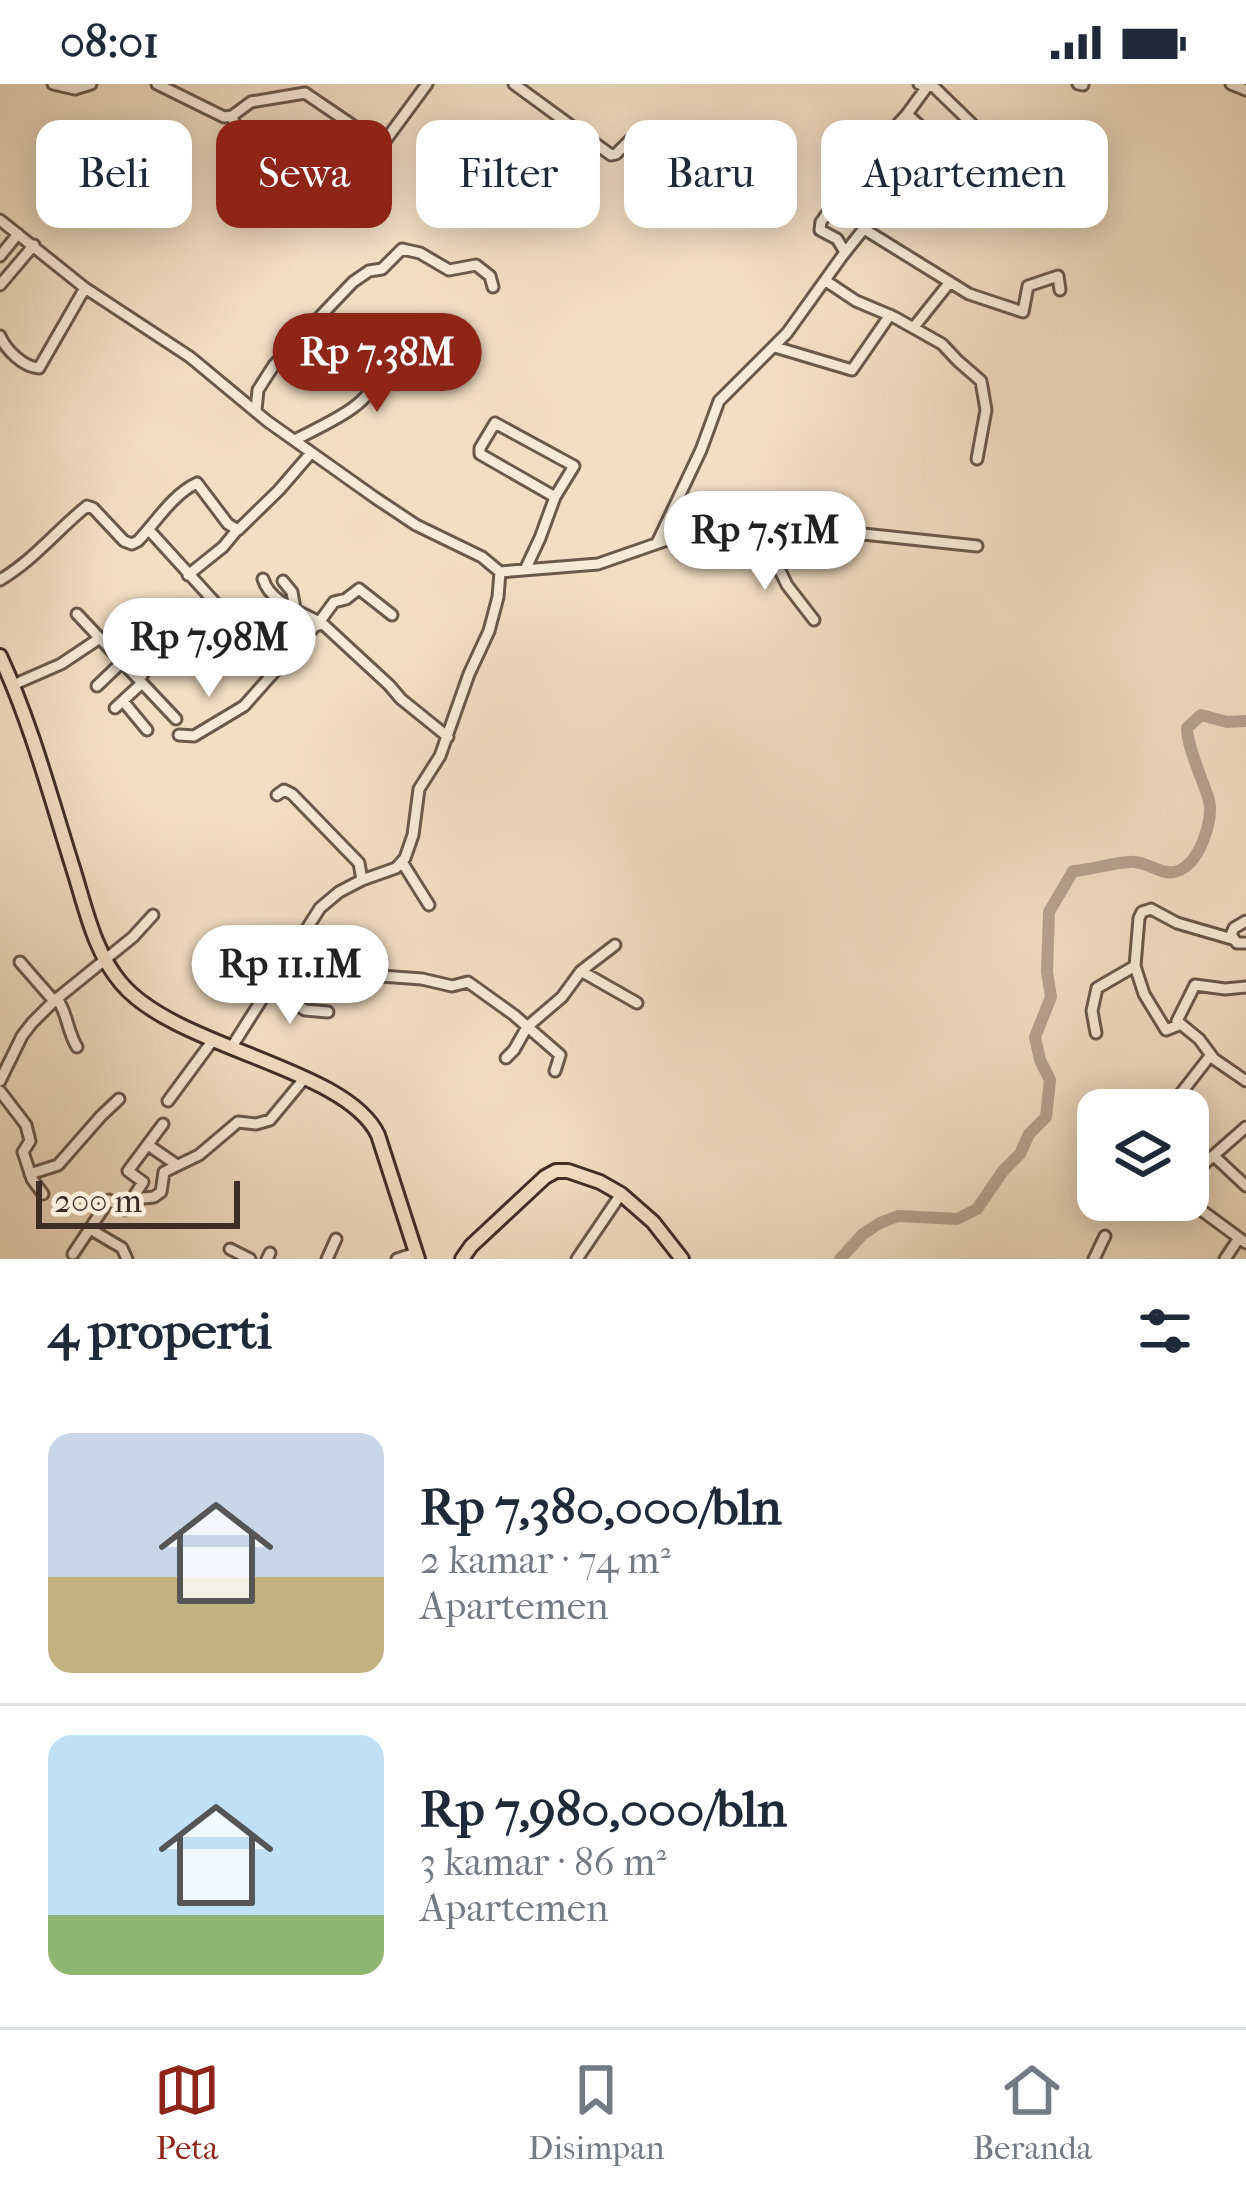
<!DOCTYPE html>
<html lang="id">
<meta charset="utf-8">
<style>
body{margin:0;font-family:"IM FELL French Canon",serif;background:#f6f6f7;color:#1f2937;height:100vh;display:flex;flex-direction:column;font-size:45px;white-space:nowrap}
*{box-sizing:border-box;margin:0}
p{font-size:39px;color:#747a83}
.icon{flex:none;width:66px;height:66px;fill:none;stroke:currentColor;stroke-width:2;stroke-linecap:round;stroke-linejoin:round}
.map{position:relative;height:1175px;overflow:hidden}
.drawer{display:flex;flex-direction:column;background:#fff;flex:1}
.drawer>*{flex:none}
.top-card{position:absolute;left:36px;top:36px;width:1176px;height:108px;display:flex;gap:24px}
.controls{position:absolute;left:1077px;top:1005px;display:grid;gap:24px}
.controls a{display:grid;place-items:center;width:132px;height:132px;border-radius:24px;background:#fff;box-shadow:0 6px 30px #0003;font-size:60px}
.scale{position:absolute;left:36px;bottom:30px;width:204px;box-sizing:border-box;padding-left:12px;border:6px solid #3e2d25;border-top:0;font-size:33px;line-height:42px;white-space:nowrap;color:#3e2d25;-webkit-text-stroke:9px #f7ead8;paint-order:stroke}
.price{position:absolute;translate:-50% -102px;padding:0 27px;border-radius:42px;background:#fff;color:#222;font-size:39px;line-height:78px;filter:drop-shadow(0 3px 6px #0008)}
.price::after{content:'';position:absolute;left:50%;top:72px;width:36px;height:27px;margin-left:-18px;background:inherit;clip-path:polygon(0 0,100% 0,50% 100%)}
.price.on{background:#8f2418;color:#fff}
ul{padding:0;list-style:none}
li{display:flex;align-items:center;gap:36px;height:300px;padding:0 48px}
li+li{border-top:3px solid #e0e1e3}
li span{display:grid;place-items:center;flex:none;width:336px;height:240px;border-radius:24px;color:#555}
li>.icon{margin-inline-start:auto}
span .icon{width:144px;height:144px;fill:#fffc;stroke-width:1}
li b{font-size:51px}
h2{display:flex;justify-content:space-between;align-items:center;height:144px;padding:0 48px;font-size:51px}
.chip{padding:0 42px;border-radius:24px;background:#fff;box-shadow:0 6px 30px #0003;font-size:42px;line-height:108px}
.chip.on{background:#8f2418;color:#fff}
.status{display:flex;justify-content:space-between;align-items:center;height:84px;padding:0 60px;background:#fff;direction:ltr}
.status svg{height:33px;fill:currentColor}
.tab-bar{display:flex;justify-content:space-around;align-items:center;height:168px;border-top:3px solid #e0e1e3;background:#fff;font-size:33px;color:#747a83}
.tab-bar a{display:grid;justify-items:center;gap:6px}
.tab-bar .on{color:#8f2418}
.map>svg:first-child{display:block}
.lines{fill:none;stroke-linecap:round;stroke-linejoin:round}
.river{stroke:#b5a28d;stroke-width:12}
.minor-casing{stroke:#6b594c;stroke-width:15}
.major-casing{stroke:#3e2d25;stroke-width:18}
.minor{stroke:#f7ead8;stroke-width:9}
.major{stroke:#f2dec3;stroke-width:12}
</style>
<div class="status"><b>08:01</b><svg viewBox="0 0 49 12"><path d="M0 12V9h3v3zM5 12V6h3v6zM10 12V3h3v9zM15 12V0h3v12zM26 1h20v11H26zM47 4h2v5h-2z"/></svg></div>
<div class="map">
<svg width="1246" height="1175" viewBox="0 0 1246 1175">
<rect width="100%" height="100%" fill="#f2dec3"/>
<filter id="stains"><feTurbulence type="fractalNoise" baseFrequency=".00167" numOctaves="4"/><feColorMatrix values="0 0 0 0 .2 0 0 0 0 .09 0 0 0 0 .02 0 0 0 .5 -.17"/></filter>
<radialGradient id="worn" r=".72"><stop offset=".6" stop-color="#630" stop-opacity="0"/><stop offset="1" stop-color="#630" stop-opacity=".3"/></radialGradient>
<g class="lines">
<path class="river" d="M840,1175L863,1150L880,1139L898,1132L957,1135L977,1125L1003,1087L1020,1070L1029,1050L1046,1033L1050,996L1040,976L1035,953L1051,913L1047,888L1049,828L1073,787C1092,786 1110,779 1129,778C1145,776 1160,791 1174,788C1199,783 1214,737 1209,716C1203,696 1187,663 1187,644L1201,631L1227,638L1246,637"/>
<defs>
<path id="minor" d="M53,0L75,5L91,0
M157,0L224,33L232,32L251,18L305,9L380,60L385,57L427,0
M514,0L611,71L616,70L630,56
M919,0L934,3L972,40L950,70
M929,0L907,30L961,80
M1078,0L1083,1
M1231,0L1246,6
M232,32C239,49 234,70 241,87L269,97L343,111
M0,136L85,204L190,273L267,337L374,413L416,441L482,473L500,488L498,513L489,547L469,590L440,672L419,705L413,751L405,774L396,784L362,796L339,808L320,824L231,964
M864,145L969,210L1023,228L1028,202L1058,192L1060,206
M845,168L837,155L820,146L821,138L865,76L907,30
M0,172L18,150
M826,197L856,217L894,233L942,260L958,277L981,297L986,326L977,375
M0,201L34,161
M914,243L950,198
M0,252C6,266 23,283 39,284L85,204
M775,263L852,286L890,231
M256,326L258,306L274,281L353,198L369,187L382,185L402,165L420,169L449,186L476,181L490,192L493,203
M295,356C320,342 371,323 376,293L361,275
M149,446L230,535L282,582
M763,452L787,501L814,536
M657,459L701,366L719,317L787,249L843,171L882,122L889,116
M525,486L540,454L555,413L574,382L495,339L480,364V370L555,413
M500,488L598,480L670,455L697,452H763L844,448L977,462
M188,491L223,463L237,446
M263,495C270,518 299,527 319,538
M0,496C34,476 57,446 87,422L93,424L124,457L132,460L138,457C156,438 173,410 197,399L228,440L238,446L279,406L311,369
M283,497L292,508L295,525
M77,530L176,635
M317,541L334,518L346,515L359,505L392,531
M139,596L181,531L209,549
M13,601L61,580L100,554
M97,602L122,578
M123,617L147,646
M115,624L142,599
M179,651L194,652L244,622L315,542L323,540L389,601L401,615L448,653
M277,711L284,706L292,710L359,779L362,796
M402,778L429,821
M1246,837L1234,844L1231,851L1237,859H1246
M299,858L314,859L342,868L381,892L422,895L452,902L468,898L514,931L560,971L555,987
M20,878L54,917
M581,887L637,919
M271,902L305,926L328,928
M1246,903L1225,905L1195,901L1177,937L1199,955L1214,975L1246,997
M57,915C67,927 67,947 77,963
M1179,941L1166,946L1144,910L1135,882L1139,834L1142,828L1151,825L1177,839L1232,855
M1096,949L1092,927L1097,904L1135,882
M506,974L514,966L527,943L562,913L581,887L615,861
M0,997L22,952L32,939L54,917L133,853L153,831
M0,1007L26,1041L30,1057L23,1068L32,1095L43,1110
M168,1017L213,956
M1168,1026L1210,972
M148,1061L177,1081
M1214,1072L1246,1102
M30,1090L58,1081L101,1032L119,1015
M1188,1094L1246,1043
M1188,1113L1197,1123L1246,1159
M133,1115L154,1113L161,1108L164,1088L199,1071L238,1038L256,1040L270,1036L304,995
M1137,1128L1155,1116
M90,1145L122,1164L127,1175
M230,1165L250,1175
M73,1170L109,1116L125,1126L143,1098L128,1087L163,1040
M267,1175L270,1169
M327,1175L336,1155
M397,1175L416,1169
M577,1175L621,1110
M1094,1175L1105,1152
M1225,1175L1239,1154"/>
<path id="major" d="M0,572C31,639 50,711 72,781C85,821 93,866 121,899C176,965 346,983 378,1051L418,1175
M462,1175L471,1162L545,1093L556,1087H568L600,1098L621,1110L653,1138L682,1175"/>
</defs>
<use href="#minor" class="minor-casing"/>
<use href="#major" class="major-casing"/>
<use href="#minor" class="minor"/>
<use href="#major" class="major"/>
</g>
<rect width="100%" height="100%" filter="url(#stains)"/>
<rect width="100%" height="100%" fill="url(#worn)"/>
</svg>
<div class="controls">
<a><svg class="icon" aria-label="layers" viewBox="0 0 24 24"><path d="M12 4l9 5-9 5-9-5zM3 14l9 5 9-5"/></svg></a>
</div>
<div class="scale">200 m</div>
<b class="price on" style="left:377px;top:331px">Rp 7.38M</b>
<b class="price" style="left:765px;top:509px">Rp 7.51M</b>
<b class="price" style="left:209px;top:616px">Rp 7.98M</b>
<b class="price" style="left:290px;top:943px">Rp 11.1M</b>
<div class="top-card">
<a class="chip">Beli</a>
<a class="chip on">Sewa</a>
<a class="chip">Filter</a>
<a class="chip">Baru</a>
<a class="chip">Apartemen</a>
</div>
</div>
<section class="drawer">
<h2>4 properti<svg class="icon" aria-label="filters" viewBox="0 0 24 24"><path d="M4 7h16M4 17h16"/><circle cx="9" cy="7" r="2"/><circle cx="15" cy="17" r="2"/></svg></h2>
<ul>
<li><span style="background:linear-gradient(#c9d6e8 60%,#c2b280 0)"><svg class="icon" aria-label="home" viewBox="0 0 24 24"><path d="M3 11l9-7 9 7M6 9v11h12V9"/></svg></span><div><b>Rp 7,380,000/bln</b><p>2 kamar · 74 m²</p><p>Apartemen</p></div></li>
<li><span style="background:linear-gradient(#bfe0f5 75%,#8fb573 0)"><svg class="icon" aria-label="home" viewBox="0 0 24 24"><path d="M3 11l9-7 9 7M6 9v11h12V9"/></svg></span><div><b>Rp 7,980,000/bln</b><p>3 kamar · 86 m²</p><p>Apartemen</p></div></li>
</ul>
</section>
<nav class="tab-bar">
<a class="on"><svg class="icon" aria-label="map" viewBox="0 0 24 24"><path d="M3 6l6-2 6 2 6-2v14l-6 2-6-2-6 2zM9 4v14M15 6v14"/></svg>Peta</a>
<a><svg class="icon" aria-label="saved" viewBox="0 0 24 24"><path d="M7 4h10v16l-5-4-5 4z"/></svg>Disimpan</a>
<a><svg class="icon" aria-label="home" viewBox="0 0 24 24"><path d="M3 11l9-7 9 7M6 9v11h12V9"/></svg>Beranda</a>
</nav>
